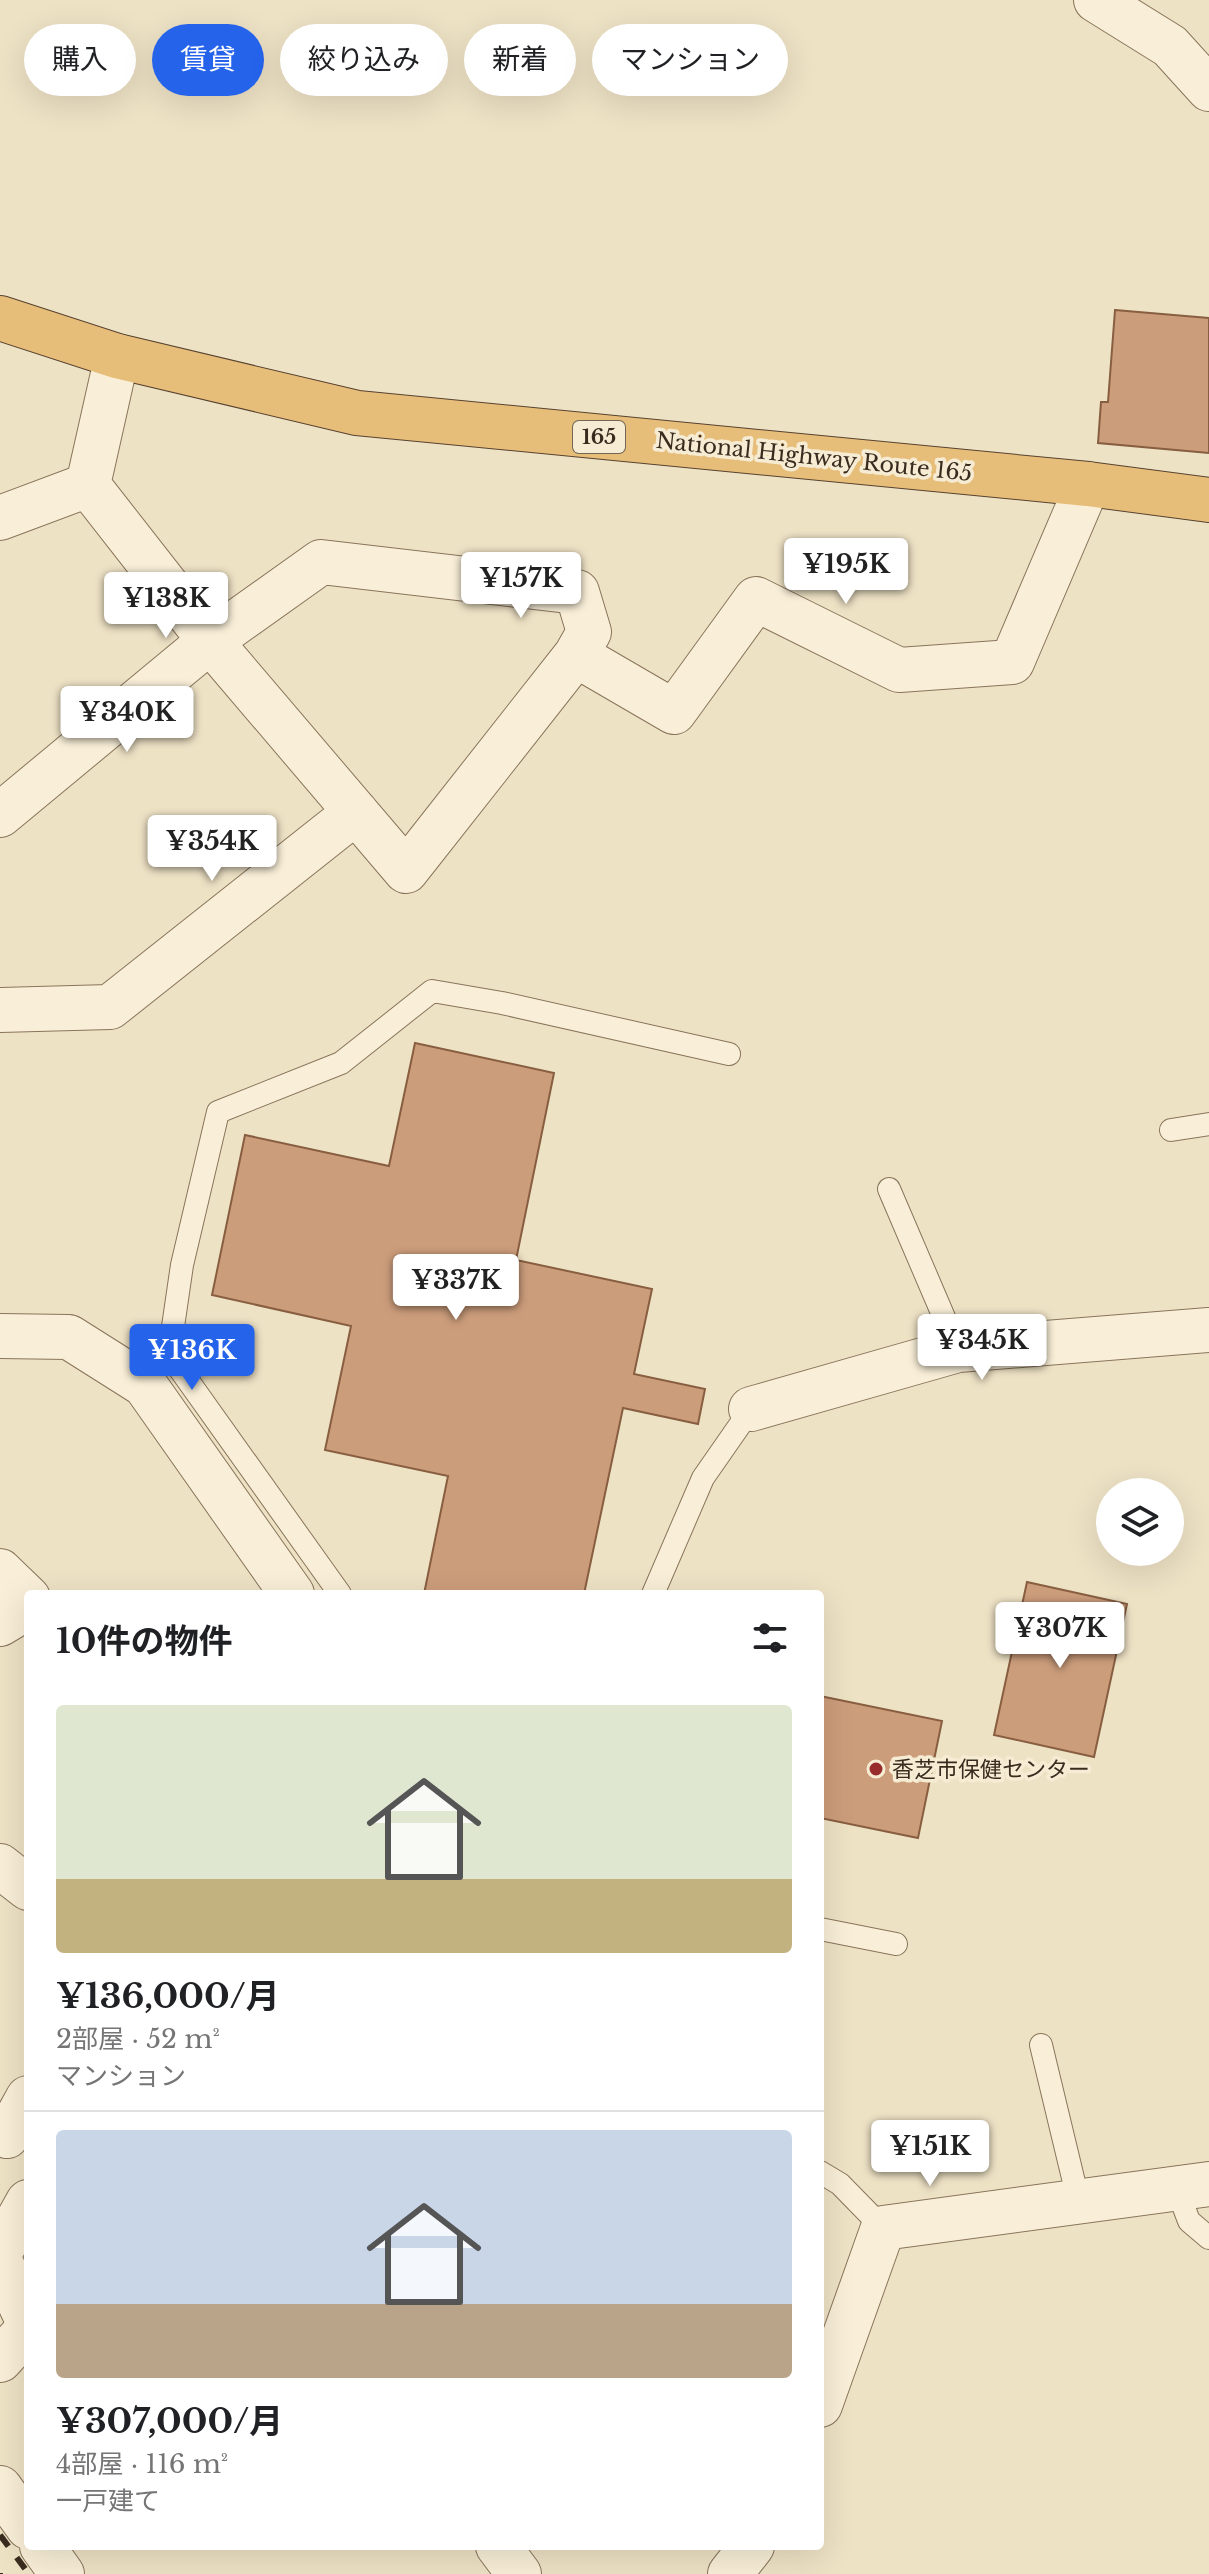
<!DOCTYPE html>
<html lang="ja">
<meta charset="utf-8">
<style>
body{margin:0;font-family:"Libre Baskerville","Noto Sans JP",serif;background:#f6f6f6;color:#202124;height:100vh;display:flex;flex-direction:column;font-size:30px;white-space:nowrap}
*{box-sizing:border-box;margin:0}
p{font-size:26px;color:#757577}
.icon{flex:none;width:44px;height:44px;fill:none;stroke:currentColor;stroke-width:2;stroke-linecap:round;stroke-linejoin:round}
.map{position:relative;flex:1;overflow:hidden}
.drawer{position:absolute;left:24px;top:1590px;width:800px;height:960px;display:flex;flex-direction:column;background:#fff;border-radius:8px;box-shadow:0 8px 32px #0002}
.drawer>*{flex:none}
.hud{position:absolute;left:24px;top:24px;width:800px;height:72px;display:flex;gap:16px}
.controls{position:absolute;left:1096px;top:1478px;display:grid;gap:16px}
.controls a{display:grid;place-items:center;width:88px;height:88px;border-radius:50%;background:#fff;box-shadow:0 8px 32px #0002;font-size:40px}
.price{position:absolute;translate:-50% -68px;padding:0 18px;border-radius:8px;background:#fff;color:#222;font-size:26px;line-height:52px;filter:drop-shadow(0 2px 4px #0008)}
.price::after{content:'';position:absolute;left:50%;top:48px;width:24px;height:18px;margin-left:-12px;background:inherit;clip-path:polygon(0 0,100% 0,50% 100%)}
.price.current{background:#2563eb;color:#fff}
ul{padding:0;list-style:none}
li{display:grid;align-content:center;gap:16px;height:424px;padding:0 32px}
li+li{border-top:2px solid #e0e0e0}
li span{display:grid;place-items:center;height:248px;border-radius:8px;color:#555}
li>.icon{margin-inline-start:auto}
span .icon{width:144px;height:144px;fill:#fffc;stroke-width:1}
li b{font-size:34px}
h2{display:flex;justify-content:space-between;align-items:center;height:96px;padding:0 32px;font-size:34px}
.tag{padding:0 28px;border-radius:36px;background:#fff;box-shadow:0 8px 32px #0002;font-size:28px;line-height:72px}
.tag.current{background:#2563eb;color:#fff}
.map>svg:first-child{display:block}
.building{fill:#cc9d7b;stroke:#885e41;stroke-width:2}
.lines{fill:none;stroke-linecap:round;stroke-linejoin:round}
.service-casing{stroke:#89745b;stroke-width:24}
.minor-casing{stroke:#89745b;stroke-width:46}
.tertiary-casing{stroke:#89745b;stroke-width:46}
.trunk-casing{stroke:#57422f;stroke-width:46}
.service{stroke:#f9efd8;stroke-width:22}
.minor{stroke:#f9efd8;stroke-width:44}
.tertiary{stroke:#f9efd8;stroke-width:44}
.trunk{stroke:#e7bd7a;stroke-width:44}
.rail{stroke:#392c1f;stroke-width:6;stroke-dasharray:14 14;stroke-linecap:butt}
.poi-dot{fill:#982b2b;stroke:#f6ecd4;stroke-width:3}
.labels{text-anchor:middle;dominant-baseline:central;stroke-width:7;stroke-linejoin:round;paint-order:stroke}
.shield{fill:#f6ecd4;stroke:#726655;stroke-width:2}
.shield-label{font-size:20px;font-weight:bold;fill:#392c1f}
.street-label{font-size:22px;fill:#392c1f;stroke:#f6ecd4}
.poi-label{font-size:22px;fill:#392c1f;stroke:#f6ecd4;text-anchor:start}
</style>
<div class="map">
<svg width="1209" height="2574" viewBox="0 0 1209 2574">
<rect width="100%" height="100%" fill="#eee2c5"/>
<path class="building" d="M1115,310L1209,318V453L1098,443L1101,402H1108Z
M415,1043L554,1073L516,1260L652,1289L634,1374L705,1389L698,1424L623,1408L584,1594H424L448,1476L325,1450L351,1326L212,1295L245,1135L389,1166Z
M1027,1582L1127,1604L1094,1757L994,1735Z
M820,1696L942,1721L918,1838L820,1818Z"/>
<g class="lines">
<defs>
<path id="service" d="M1171,1130L1209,1124
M889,1189L958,1350
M340,1594L169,1354L182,1265L218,1112L341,1063L432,991L502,1003L729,1054
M653,1594L703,1478L751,1409
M820,1929L896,1944
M1041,2045L1079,2203
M820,2172L840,2184L883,2228
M1177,2189L1189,2221L1209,2238"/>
<path id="minor" d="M0,518L88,485
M576,655L674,712L756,599L899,670L1012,662L1088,484
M0,815L210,641L321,562L577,592L589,632L576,655L406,871L210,641L88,485L117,356
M0,1010L110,1007L356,812
M0,1336L69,1337L145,1385L292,1594
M751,1409L958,1350L1209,1330
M0,1571L28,1598
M0,1624L28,1607
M0,1866L28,1888
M0,2131L7,2136L28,2098
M0,2252L28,2202
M0,2261L28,2321
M0,2360L28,2329
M820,2405L883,2228L1209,2184
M0,2488L28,2527
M42,2546L62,2574
M498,2546L519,2574
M730,2574L752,2546"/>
<path id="tertiary" d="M1096,0L1170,46L1209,89"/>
<path id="trunk" d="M0,318L117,356L357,413L1088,484L1209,500"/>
</defs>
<use href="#service" class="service-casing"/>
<use href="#minor" class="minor-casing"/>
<use href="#tertiary" class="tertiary-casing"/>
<use href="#trunk" class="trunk-casing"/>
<use href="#service" class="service"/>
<use href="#minor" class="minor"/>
<use href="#tertiary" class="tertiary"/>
<use href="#trunk" class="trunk"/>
<path class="rail" d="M0,2535L29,2574
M0,2573V2574"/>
</g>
<circle class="poi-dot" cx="876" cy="1769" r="8"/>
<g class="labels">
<rect class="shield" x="573" y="421" width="52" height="32" rx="6"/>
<g class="shield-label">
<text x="599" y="437">165</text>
</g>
<g class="street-label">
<text transform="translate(814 457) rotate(6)">National Highway Route 165</text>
</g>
<g class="poi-label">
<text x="892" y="1769">香芝市保健センター</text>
</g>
</g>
</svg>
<div class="controls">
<a><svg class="icon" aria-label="layers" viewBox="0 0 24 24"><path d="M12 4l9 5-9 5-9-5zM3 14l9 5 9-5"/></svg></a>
</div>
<b class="price" style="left:846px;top:606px">¥195K</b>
<b class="price" style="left:521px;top:620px">¥157K</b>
<b class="price" style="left:166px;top:640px">¥138K</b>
<b class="price" style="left:127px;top:754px">¥340K</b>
<b class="price" style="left:212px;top:883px">¥354K</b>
<b class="price" style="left:456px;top:1322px">¥337K</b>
<b class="price" style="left:982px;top:1382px">¥345K</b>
<b class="price current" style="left:192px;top:1392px">¥136K</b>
<b class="price" style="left:1060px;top:1670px">¥307K</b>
<b class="price" style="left:930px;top:2188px">¥151K</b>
<div class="hud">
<a class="tag">購入</a>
<a class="tag current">賃貸</a>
<a class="tag">絞り込み</a>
<a class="tag">新着</a>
<a class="tag">マンション</a>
</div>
<section class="drawer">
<h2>10件の物件<svg class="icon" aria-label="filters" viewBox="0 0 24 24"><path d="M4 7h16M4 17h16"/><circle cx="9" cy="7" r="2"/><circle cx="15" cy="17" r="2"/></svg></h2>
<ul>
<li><span style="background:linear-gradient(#dfe7d0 70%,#c2b280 0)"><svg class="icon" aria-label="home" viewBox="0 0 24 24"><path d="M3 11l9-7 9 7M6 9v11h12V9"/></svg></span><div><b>¥136,000/月</b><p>2部屋 · 52 m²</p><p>マンション</p></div></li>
<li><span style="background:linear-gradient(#c9d6e8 70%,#b9a48a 0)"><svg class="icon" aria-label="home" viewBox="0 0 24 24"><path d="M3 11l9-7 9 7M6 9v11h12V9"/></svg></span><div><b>¥307,000/月</b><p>4部屋 · 116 m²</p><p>一戸建て</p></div></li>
</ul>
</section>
</div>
